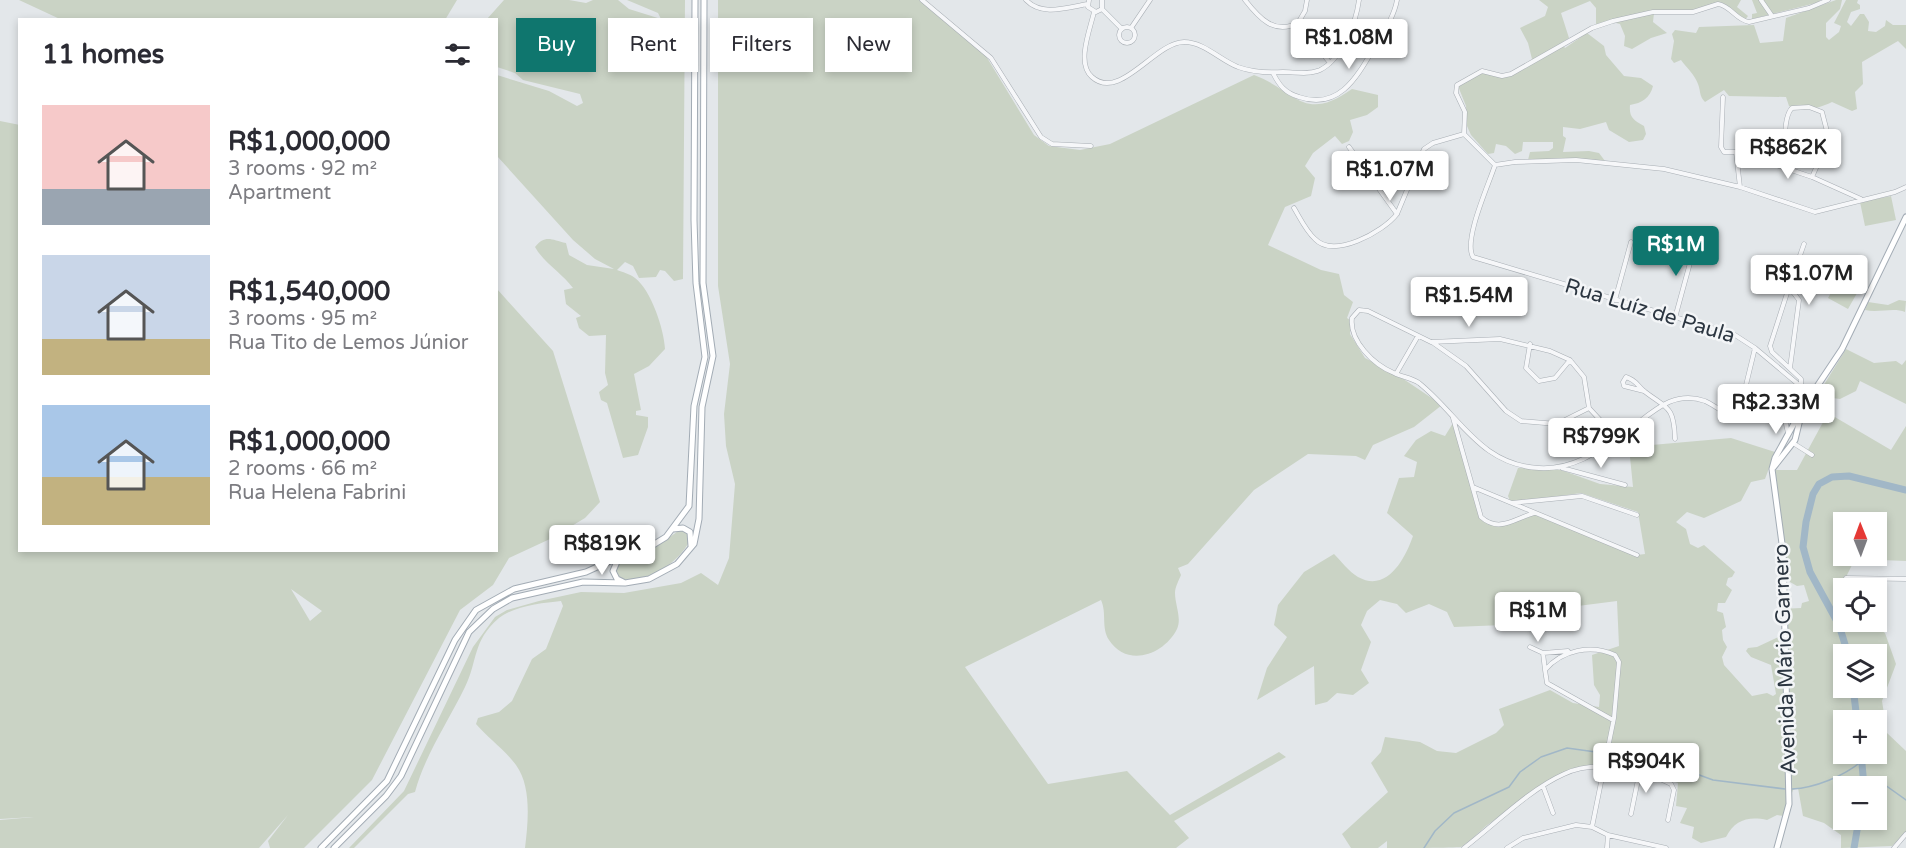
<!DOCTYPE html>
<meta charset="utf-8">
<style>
body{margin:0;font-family:"Varela Round",sans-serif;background:#f7f7f7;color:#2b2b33;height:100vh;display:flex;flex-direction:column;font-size:22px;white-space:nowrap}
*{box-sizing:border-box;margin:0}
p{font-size:20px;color:#7c7c81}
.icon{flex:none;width:33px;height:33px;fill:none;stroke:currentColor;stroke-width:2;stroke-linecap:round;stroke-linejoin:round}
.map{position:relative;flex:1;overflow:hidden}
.panel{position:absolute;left:18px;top:18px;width:480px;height:534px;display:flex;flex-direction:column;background:#fff;border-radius:0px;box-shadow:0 3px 9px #0003}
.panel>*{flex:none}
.banner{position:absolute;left:516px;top:18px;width:570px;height:54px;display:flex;gap:12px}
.needle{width:39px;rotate:359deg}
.fabs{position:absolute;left:1833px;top:512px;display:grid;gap:12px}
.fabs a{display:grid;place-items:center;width:54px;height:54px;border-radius:0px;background:#fff;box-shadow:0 3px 9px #0003;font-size:30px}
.price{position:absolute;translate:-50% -51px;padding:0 14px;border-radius:6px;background:#fff;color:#222;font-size:20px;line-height:39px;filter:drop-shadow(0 2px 3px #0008)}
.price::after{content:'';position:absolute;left:50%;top:36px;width:18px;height:14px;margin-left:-9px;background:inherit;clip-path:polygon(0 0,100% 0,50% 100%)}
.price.current{background:#0f766e;color:#fff}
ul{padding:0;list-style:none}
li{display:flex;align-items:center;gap:18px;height:150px;padding:0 24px}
li span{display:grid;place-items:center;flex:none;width:168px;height:120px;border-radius:0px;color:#555}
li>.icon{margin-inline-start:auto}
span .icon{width:72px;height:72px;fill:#fffc;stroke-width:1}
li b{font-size:26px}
h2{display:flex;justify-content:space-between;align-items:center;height:72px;padding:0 24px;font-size:26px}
.pill{padding:0 21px;border-radius:0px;background:#fff;box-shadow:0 3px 9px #0003;font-size:21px;line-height:54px}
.pill.current{background:#0f766e;color:#fff}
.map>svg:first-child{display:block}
.green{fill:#cad3c5;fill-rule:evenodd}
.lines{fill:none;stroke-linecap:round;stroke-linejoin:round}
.stream{stroke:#a1b7c7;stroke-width:1.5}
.river{stroke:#a1b7c7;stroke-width:7}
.minor-casing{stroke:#a8aeb4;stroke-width:5}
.major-casing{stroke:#a3acb5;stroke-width:7}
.minor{stroke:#f6f7f9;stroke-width:4}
.major{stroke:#fff;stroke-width:5}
.labels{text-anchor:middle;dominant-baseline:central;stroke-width:5;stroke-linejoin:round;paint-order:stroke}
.street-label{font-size:21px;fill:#2c3641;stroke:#f3f5f7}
</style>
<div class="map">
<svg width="1906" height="848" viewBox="0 0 1906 848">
<rect width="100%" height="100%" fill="#e3e7ea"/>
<path class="green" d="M19,0H457L445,20H62Z
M504,0H569L586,3L593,0H618L629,9L661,19L658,13L627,0H685L683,279L674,281L665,271L660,270L656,277L639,278L633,266L625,262L617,270C622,272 630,274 635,278C651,290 664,329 665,349L649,366L634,374L641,410L636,411V415L648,417V427L638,455L623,458L607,403L601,400L599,392L608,385L605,373L606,335L589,336L579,328L576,318L581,316L566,304L564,290L573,288C562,273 544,263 535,247C545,234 552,240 566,243L569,255L587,265L614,269L595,259L573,240L497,156V75L549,91L577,106L583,103L580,94L523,80L515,73L497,67L496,20L487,19Z
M718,0H919L986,56L1034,135L1049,146L1080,150L1110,144L1254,75C1295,90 1303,124 1352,89L1378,95V107L1367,115L1350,120L1353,132L1349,141L1342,144L1335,136L1313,153L1305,166L1315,178L1311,196L1285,207L1268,245L1321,270L1339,274L1344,295L1353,302L1347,318L1350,320V334L1365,358L1396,374L1442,405L1414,427L1373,445L1365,460L1356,456L1308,454L1254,490L1188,564L1178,568L1181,575C1179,580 1175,587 1175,593C1175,605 1182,618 1177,629C1164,655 1127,668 1109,640C1101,628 1107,613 1101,600L965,667L1048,784L1127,771L1170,815L1279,752L1286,757L1174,821L1189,838L1176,848H525C528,823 532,787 516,765C505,750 488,738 476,724L478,718L499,712L512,701L532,659L546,649L563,606L561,601C542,603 514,606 499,618C472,641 478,661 465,687C448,722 425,755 415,792L408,794L354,848H349L404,791L473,647L495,617L507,610L539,601L581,592L624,593L681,583L701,573L718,585L729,558L735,484L726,446L724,414L730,364L718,286Z
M1539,0H1741L1737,7L1748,16L1745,20L1742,19C1719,0 1719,4 1692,11C1681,14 1666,12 1654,13L1653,22L1667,33L1651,38L1632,49L1624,46L1625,36L1620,24L1608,21L1596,26V8L1590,1L1561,13L1569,38L1561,43L1565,48L1587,33L1604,46L1606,55L1624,76L1641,78L1653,86C1650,98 1642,103 1630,105C1629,117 1633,120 1644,126L1646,134L1643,140L1629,142L1609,130L1606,122L1580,129L1563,127V136L1566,138L1563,152L1589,151L1599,153L1605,161L1528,160L1530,152L1549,151L1553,148V142H1523L1522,151L1515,154L1506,146L1496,144L1494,153L1488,154L1471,135L1467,126L1466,106L1458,86L1479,73L1507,77L1533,63L1528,43L1520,28L1545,16L1548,7Z
M1752,0H1820V2L1752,19V14L1757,13Z
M1836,0H1842L1840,9L1826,23V37L1829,40L1839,32L1841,26L1834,23L1846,0H1858L1857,3L1860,5V9L1851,12L1847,22L1851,26L1860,14H1864L1869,22L1868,31L1876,32L1885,26L1886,20L1893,25H1906V49L1898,41L1862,62L1863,84L1855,92L1857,109L1852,111L1832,102C1820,108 1802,113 1789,106L1786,97L1729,96L1724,90L1705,102C1699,96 1701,92 1698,84C1695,75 1686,67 1681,60L1674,63L1671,59L1674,41L1672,34L1675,30L1696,33L1699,27L1754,25L1760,43L1783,41L1786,18Z
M0,121L20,125V550H496L497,289L553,351L600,502L585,518L550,539L509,558L493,585L460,610L372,780L304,848H270L268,841L288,815L259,848H0V820L34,817L0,819ZM291,589L322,611L310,621Z
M1891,196L1896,220L1865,226L1860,202Z
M1845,268L1865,279L1848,309L1828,298Z
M1899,300L1906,301L1905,312C1894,307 1879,313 1865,310L1868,302L1888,305Z
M1846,349L1874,363L1896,361L1902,365L1906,360V404L1860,381L1856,391L1840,399L1817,396Z
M1828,413L1891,450L1906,426V561L1855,559L1847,575L1849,588H1844V621H1870L1885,633L1896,664L1882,701L1887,733L1906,751V832L1892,846L1841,848V835L1824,823L1803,816L1798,788L1793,790L1784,816L1777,815L1767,820C1748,816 1735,820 1726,837L1701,843L1692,838L1694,827L1680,823L1687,808L1676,806L1678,783C1579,746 1564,770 1486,826C1478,833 1470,841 1461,847C1454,848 1400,848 1387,848V841L1378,848H1351L1342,834L1388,792L1371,763L1381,752L1385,737L1420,742L1437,751L1456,753L1496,733L1504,725L1499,709L1550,690L1573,703L1599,707L1600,695L1594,685L1592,655L1619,646L1617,601L1570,607L1569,601L1556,602L1555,612L1516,618L1503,625L1454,627L1447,612L1429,604L1406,613L1397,604L1380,600L1367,611L1361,625L1371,642L1361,670L1369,683L1353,695L1337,693L1327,702L1315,705L1314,666L1257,700L1267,668L1287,637L1274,625L1278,605L1304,572L1334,554C1341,561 1349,572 1358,577C1387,593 1405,559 1413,536L1387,513L1399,478L1414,477L1417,462L1404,456L1416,440L1431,431L1445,436L1453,423L1481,517C1501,531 1514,521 1535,513L1637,555L1645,554L1638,512L1581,493L1511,503L1508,496L1518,468L1561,470L1600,484L1633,487L1629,447L1731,438L1775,452L1765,479L1751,482L1741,501L1704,518L1687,512L1676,522L1686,529L1690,544L1698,548L1704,545L1735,572L1732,577L1728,578L1726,585L1732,590L1725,603H1718L1717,611L1723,613L1726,627L1722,630L1723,640L1727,647L1722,657L1724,665L1752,696L1767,693L1773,696L1776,694L1771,665L1751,657L1746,651L1748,648L1757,647L1785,634L1784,625L1778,624L1773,614L1780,609L1801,608L1802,603L1809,601L1804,585L1797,586L1790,582L1778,532L1775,470H1797ZM1844,522H1876V555H1844ZM1844,654H1876V687H1844ZM1844,720H1876V753H1844ZM1844,786H1876V819H1844Z
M681,529L689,534V542C678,563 645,586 621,580L614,567L617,563L642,557Z"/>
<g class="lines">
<path class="stream" d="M1609,754L1661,761L1713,780L1785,789
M1863,780H1878L1906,800
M1792,789C1815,788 1844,776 1862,761
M1424,848L1435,831L1454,813L1509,787L1520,772L1541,757L1567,748L1603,753"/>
<path class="river" d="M1848,654L1839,625L1810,572L1803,547L1806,522L1813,494L1819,484L1832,477L1849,476L1906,490
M1853,687L1857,720
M1861,753L1864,786
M1854,848L1859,819"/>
<defs>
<path id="minor" d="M922,0L991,58L1041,137L1052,144L1091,146
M1026,0C1042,17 1068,7 1088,4
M1089,0L1088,7L1096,12L1102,9V0
M1245,0C1259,18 1274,35 1298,23
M1761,0L1772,16
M1102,9L1122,29
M1094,12C1090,30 1076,63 1092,77C1120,102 1155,42 1184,42C1204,42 1220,60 1238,67C1252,72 1268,73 1283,72C1294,72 1309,75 1320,70C1342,59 1356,23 1359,0
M1298,23L1330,63
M1298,23L1305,11L1307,0
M1119 35a8 8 0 1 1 16 0a8 8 0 1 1-16 0Z
M1131,28L1150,0
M1273,73C1279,85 1285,93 1299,97C1340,111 1358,75 1375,46C1384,31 1394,17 1397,0
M1723,97L1721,147L1724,152H1736L1740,187
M1464,134L1465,112L1456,93L1457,85L1482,71L1502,76L1511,74L1592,28L1613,21L1653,12H1693L1718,4C1731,6 1736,20 1749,22L1809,8L1828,0
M1464,134L1495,165
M1349,147L1397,214
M1770,163L1812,177
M1495,165C1489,184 1463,240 1473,257L1735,335L1755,348L1811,395
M1495,165L1515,162L1576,160L1664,169L1740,187L1815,212L1895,192L1906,187
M1787,169C1785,155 1782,118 1792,108L1809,107L1822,112L1829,139L1812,177L1861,199
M1294,208C1300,218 1306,231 1315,239C1334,259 1383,232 1397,214L1424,149L1433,143L1464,134
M1789,287L1770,346L1772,352L1801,379V386
M1615,300L1631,242
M1675,318L1696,241
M1432,342L1466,366L1506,411L1521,421L1557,424L1589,408
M1530,344L1526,368L1539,381L1555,378L1570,360
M1790,368L1799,300L1789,287L1804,244
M1396,374L1418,336
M1746,385L1755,348
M1644,391L1624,386L1623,382L1626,377C1636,380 1637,385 1644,391C1667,409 1674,405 1675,439
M1779,413L1785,420L1788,433
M1453,418L1481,517C1499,533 1514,519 1534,513
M1613,426L1619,437
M1633,427L1613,426L1602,422L1589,408L1584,377L1570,360L1550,351L1500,339L1431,342L1368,311L1359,310L1352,318C1349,341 1374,365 1394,373C1402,377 1412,378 1419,383C1460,416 1480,465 1539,468C1574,470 1599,451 1626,432C1651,414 1672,389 1705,401C1716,406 1726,416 1739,416C1747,416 1754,411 1762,409C1774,406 1786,415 1797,420
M1793,443L1812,455
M1562,468L1625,485
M1473,487L1637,555
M1512,503L1582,496L1637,515
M1846,578L1906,579
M1530,647L1543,653
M1545,670L1543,653L1568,651
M1543,786L1553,813
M1631,814L1640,770
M1592,827L1614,718L1619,662L1615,655C1591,644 1562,650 1545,670L1547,683L1613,720
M1464,848C1494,825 1530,789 1564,774C1595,759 1642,769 1671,784L1674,790L1668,820
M1507,848L1523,838L1576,825L1592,827L1608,835L1666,848
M1607,848L1608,835
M1894,848L1906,834"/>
<path id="major" d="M1773,468L1795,440L1802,411
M673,529L683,528L690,532L691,546
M619,557L613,571L617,579L623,582
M321,848L387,781L455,640L476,610L514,589L586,572L619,557L648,548L666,537L689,506L694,406L705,357L696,283L694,220L695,0
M334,848L386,796L401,776L469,632L493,609L512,598L583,582L625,583L649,579L677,564L694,544L699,519L702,407L713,356L703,283L704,0
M1777,848L1789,804L1783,551L1772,469L1775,458L1802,409L1842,349L1906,217"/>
</defs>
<use href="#minor" class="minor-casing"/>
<use href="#major" class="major-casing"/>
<use href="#minor" class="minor"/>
<use href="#major" class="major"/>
</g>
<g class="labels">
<g class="street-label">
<text transform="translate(1650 311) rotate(17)">Rua Luíz de Paula</text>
<text transform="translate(1785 659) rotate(-92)">Avenida Mário Garnero</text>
</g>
</g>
</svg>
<div class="fabs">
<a><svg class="needle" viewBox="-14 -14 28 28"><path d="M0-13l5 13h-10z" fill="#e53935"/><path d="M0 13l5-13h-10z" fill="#7c7c81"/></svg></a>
<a><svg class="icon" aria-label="locate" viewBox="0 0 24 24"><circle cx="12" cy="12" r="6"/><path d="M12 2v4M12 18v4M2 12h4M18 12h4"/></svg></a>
<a><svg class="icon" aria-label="layers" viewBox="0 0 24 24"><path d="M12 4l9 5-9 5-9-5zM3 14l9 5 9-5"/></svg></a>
<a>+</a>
<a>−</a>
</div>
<b class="price" style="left:1349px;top:70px">R$1.08M</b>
<b class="price" style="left:1788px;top:180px">R$862K</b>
<b class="price" style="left:1390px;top:202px">R$1.07M</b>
<b class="price current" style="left:1676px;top:277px">R$1M</b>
<b class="price" style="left:1809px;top:306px">R$1.07M</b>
<b class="price" style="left:1469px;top:328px">R$1.54M</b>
<b class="price" style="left:1776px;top:435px">R$2.33M</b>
<b class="price" style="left:1601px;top:469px">R$799K</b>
<b class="price" style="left:602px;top:576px">R$819K</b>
<b class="price" style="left:1538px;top:643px">R$1M</b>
<b class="price" style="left:1646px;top:794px">R$904K</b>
<div class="banner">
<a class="pill current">Buy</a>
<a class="pill">Rent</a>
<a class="pill">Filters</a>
<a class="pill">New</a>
</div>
<section class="panel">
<h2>11 homes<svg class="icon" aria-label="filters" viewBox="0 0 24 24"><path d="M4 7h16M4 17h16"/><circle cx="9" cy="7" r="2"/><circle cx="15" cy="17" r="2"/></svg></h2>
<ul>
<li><span style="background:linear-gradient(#f6c9c9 70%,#9aa5b1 0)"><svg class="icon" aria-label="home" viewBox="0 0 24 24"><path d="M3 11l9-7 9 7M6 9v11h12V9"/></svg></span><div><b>R$1,000,000</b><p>3 rooms · 92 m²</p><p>Apartment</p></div></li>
<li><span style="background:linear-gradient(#c9d6e8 70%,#c2b280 0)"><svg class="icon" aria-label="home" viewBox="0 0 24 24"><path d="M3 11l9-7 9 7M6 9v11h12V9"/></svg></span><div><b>R$1,540,000</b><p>3 rooms · 95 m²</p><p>Rua Tito de Lemos Júnior</p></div></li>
<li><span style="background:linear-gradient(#a9c7e8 60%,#c2b280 0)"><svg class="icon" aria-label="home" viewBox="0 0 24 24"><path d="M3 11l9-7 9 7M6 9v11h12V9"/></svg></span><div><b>R$1,000,000</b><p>2 rooms · 66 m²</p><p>Rua Helena Fabrini</p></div></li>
</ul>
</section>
</div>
